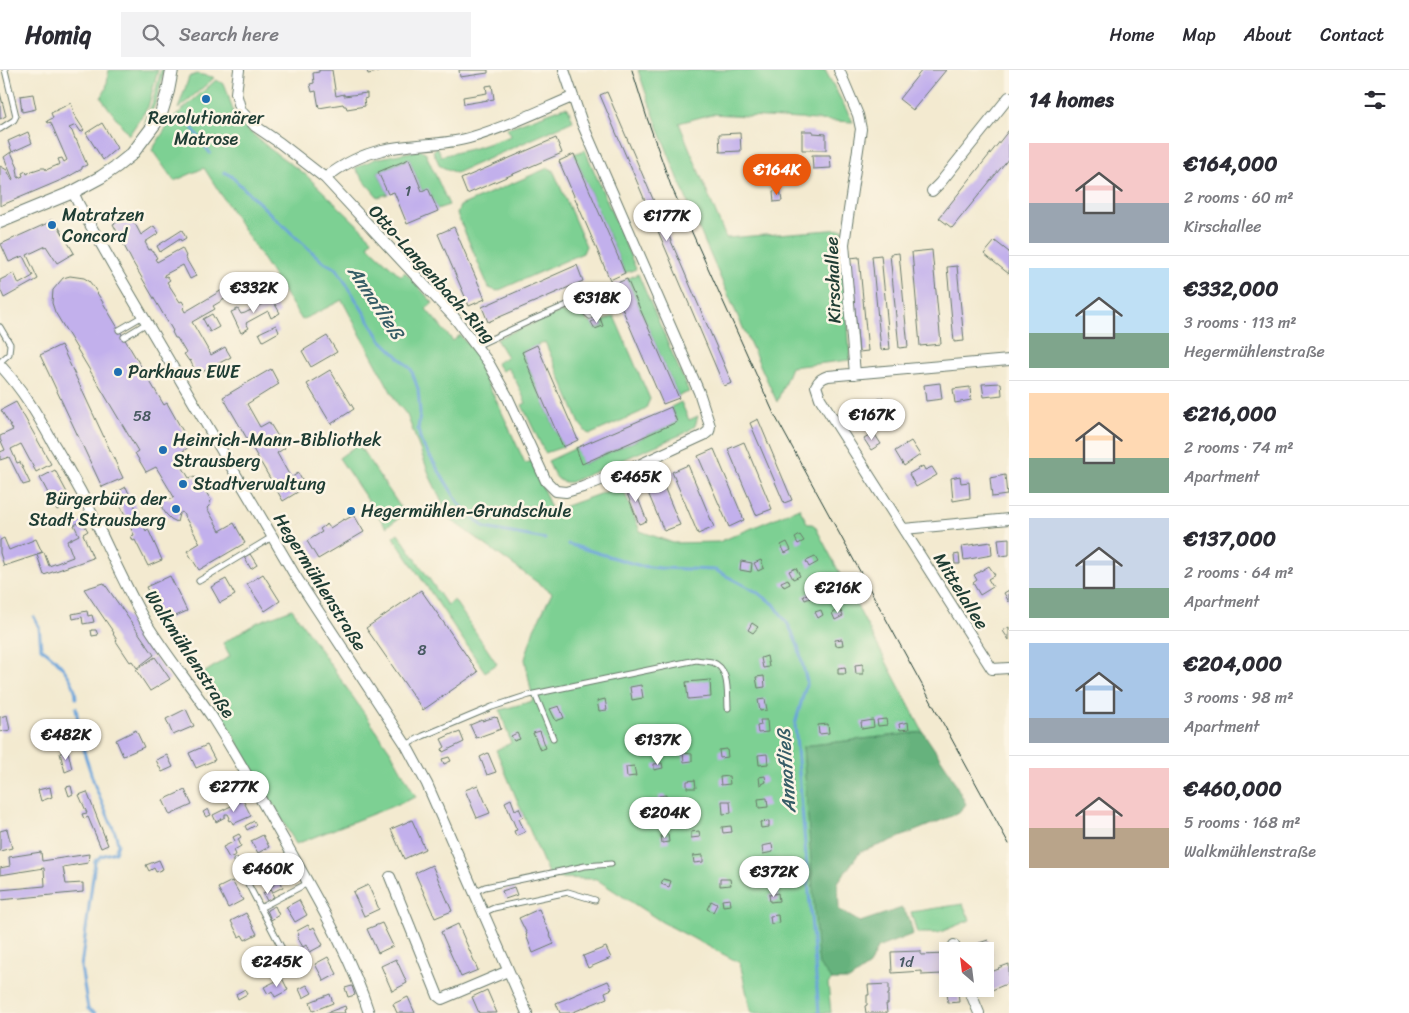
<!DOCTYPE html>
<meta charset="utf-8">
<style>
body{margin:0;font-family:Sriracha,sans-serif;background:#f2f2f3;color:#2b2b33;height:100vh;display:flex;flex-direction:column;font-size:19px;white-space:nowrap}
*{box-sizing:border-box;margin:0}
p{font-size:16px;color:#7c7c81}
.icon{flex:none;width:28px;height:28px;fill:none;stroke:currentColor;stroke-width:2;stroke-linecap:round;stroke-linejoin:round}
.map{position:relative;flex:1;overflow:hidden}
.drawer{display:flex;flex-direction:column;background:#fff;width:400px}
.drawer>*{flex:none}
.needle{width:32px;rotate:332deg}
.buttons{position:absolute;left:939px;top:872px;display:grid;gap:10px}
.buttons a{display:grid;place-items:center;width:55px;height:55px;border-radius:0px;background:#fff;box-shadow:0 2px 12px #0003;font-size:25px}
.price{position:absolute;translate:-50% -42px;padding:0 11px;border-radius:18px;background:#fff;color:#222;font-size:16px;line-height:32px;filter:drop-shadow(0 1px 2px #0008)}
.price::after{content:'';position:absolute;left:50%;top:30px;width:15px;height:11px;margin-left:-8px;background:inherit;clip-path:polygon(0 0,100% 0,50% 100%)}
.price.active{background:#ea580c;color:#fff}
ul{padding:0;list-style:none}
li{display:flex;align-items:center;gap:15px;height:125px;padding:0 20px}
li+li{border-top:1px solid #e1e1e2}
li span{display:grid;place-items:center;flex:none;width:140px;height:100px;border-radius:0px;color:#555}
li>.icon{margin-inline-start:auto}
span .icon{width:60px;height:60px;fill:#fffc;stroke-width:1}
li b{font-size:21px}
h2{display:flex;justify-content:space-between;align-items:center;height:60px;padding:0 20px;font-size:21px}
header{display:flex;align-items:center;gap:30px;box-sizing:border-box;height:70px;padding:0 25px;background:#fff;border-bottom:1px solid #e1e1e2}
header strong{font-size:24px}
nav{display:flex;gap:28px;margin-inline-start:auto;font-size:18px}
.search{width:350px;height:45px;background:#f2f2f3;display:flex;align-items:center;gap:12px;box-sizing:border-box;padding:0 18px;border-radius:0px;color:#7c7c81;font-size:19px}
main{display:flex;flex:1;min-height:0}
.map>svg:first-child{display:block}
.green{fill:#7dd093;stroke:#4e8664}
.forest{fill:#66b27d;stroke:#427858}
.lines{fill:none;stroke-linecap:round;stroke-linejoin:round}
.stream{stroke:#6ba4da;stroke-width:3}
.building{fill:#c2b0ec}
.service-casing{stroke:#697a6b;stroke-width:7}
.minor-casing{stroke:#697a6b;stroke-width:12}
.tertiary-casing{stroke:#697a6b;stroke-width:14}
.service{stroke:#fff;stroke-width:5}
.minor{stroke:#fff;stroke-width:10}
.tertiary{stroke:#fff;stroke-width:12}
.tram{stroke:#1f3d34;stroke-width:1}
.poi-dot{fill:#1f6fb2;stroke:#fcf5e5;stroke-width:2}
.labels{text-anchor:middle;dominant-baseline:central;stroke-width:5;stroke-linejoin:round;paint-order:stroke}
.number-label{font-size:15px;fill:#485a62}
.poi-label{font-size:18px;fill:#1f3d34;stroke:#fcf5e5;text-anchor:start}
.street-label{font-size:18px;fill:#1f3d34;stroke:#fcf5e5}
.water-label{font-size:19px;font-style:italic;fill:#365c66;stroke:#fcf5e5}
</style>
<header>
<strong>Homiq</strong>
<div class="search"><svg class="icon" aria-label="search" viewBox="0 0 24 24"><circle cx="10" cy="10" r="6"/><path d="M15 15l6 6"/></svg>Search here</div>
<nav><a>Home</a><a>Map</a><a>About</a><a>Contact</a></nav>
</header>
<main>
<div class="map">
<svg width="1009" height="943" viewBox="0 0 1009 943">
<rect width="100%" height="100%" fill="#fcf5e5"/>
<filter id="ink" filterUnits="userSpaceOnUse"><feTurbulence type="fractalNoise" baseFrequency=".02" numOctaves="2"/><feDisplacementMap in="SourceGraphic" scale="10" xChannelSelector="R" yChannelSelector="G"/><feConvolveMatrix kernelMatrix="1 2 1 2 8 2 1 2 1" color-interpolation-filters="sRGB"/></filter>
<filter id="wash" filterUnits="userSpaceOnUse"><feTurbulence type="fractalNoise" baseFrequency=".0096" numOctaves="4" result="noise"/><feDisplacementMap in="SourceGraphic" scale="20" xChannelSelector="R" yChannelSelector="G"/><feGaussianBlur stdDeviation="1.12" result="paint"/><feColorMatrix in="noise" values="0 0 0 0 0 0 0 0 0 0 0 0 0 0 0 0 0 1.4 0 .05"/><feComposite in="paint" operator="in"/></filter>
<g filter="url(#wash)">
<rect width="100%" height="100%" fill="#f3ead0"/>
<path class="green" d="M109,0H158L148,37L129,65L101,28L106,19Z
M161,0H164C160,19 156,39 144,54L152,34Z
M638,0H825L853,52L712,44L679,53L726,168L843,159L850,290L791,297L777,332C727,223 676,114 638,0Z
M197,4L213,7L214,8L178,39L189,7Z
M216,10L222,13L226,18L234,44L249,61L270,79L306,105L372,169L368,176L401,206L405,202L433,233L426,239L453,271L460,265L485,296L480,300L499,336L525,393L532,391L552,441L622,416L640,461L673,473L719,472L799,438L808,454H812L815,456L923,662L803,676L819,895L832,910L828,914L831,943H751L740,893L662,852L596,809L550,808L496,680L511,673L500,640L533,631L525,589L534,559L552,523L451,450L431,409L407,345L397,333L342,230L302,250L204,98L174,111L152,80L172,49Z
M565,37L568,38L573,51L456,103L440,96L433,81L436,78H438L441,86L475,78L511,66L507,58Z
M420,80L425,82L449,135L437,139L428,119L422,121L409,89L378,102L388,124L378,127L365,112L355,98L375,89Z
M585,80L636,199L625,203L574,84Z
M548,98L553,100L586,176L583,183L497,221L489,218L457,144L460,136Z
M638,204L689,322L678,326L627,209Z
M560,242L584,246L589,253L591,252L595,259L603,256L601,252L614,246L650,329L646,338L641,342L591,364L587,363L580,354L545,272L522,282L563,377L545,383L522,335L526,333L517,313L508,298L502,301L496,293L507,287L496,269Z
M681,332L689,350L698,346L695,356L685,363L571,412C556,414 553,402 548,391L576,378L583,394L677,352L671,337Z
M358,374L405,444L386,457L339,388Z
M398,463L447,535L454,530L497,594L485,602L393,467Z
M292,539L391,682L416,727L296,774L199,606L230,586L223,573L258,552Z
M963,834L970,850L938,863H917L911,842Z"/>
<path class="forest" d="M923,662L947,698L966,734L959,743L888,772L860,782L838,812L839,840L860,852L902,838L909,848L913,864L877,878L869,896L849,910H832L819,895L817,877L803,676Z"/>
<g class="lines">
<path class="stream" d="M184,46L210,83
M224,102L231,106L275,148L322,191L337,199L381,270L411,299L418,319L420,343L418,359L421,372L460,435L485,458L545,469
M568,474L641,496L660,498L715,500L755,521L774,534L789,556L798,576L807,612L795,654L819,943
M34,547L39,557L41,578C56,588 76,609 76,628
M76,638L79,658
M81,665L85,685L95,716L116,765L118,774L115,782L101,786L95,791L81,897L88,939L95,943"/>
</g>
<g id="blocks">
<path class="building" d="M319,0H332L336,26L344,24V26L367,23V28L364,29L365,36L347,39L346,36H344L343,34L319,38L316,21L312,22L310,14L314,13L313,3L319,2Z
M367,0H378V2L368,4Z
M459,0H488V3L460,7Z
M922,0H946L913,40L899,29Z
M492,15L494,29L464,34L463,27L487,23L486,16Z
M607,22L732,313L724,316L600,25Z
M0,23L6,46L0,49Z
M33,24L36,39L22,42L20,26Z
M71,33L74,42L73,43L84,60L81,62L76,55L69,58L72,61L75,69H76L87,95L82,97V99L66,108L0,136V96L7,100L12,110L13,109L4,87L11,82L18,98L17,99L18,104V108L23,106L22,103L26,101L27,104L29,103V102L41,98H45L46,100L60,94L58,89L62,88L64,92L67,90L51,53V52L48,53L47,51L53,48L51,43Z
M102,53L117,78L103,90L86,63Z
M1009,60V88L952,158L939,148Z
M802,61H813V63L826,64V80H802Z
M28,62L32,73L12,82L8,71Z
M740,63L741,81L720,82L719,64Z
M556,68L562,83L467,124L461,109Z
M574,84L625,203L610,210L559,91Z
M812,85H830L831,98L813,99Z
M775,87V92L768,93V88Z
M409,89L422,121L428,118L438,141L407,154L394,122L388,124L378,102Z
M780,120L782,131L774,132L773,121Z
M131,146L141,165L154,156L159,163L145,172L149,180L151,179L153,183H154L157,188L155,189L157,192L182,178L186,186L185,187L196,206L190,209L183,195L164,205L165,207L167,206L170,210L167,212L180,232L182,231L185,236L183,238L185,242L229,216L233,224L213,236L215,239L192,252L211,285L225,277L231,287L198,304L197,302L196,303L190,290L189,291L184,284L186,283L177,268H175L172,262L173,261L132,191L113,154Z
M50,150L57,151V154L74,183L57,193L46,176L27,185L38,209L4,228L0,219V210L14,203L19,214L33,206L23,186L9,192L1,174L50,152Z
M454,157L485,229L469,236L438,164Z
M182,160L186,168L181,171L180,169L160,182L157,176Z
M995,171L1009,182V204L984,184Z
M932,180L941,274L920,276L912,182Z
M899,183L908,277L899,278L890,184Z
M881,185L890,279L881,280L872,186Z
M859,187L868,281L859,282L850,188Z
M577,195L583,211L488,252L482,237Z
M957,196L964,271L954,272L947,197Z
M70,206L84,208L89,211L93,216L164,335L167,333L185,365L182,366L189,377L176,386L189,408L192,407L198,408L204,419L211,430L209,436L207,438L220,461L234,453L245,473L199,500L187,481L200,473L182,442L179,444L177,452L171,449L166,444L162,438L163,427L171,429L174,427L156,397L146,402L135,383L138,381L55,242L52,233L53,220L63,208Z
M627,209L679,328L663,334L612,215Z
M272,229L280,243L271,248L268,241L246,253L249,258L241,263L231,242L238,239L241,244L245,243Z
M212,244L219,257L210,262L203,249Z
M600,248L603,256L595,259L591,252Z
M276,255L279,262L263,271L259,263Z
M327,266L337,282L311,297L302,281Z
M61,275L123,408L102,417L40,285Z
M537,275L578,370L563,377L522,282Z
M271,299L279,314L247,334L260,357L269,352L285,378L277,383L291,408L298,403L306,417L283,431L223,327Z
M330,300L354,339L331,354L307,314Z
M940,313L942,329L926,331L924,315Z
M1001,313L1002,325L984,327L982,314Z
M970,317L971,330L955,333L953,319Z
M883,327L888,339L859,353L853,341Z
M16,332L51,394L36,402L21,374L11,379L17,393L20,392L30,413L23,415L9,387L0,390V382L5,380L0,369V366L13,360L1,340Z
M671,337L677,352L582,394L576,378Z
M758,349L792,430L784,433L750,353Z
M874,363L881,374L871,380L864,369Z
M911,371L920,385L904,396L895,381Z
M744,372L772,439L756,445L728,379Z
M714,379L744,450L729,457L698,386Z
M688,395L714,457L698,464L672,402Z
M923,396L925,400L932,397L937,405L916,417L909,404Z
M55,400L72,432L57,440L40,408Z
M1005,405L1007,425L992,427L990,408Z
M960,406L961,413L969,412L970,428L953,431L951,408Z
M660,407L680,455L664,461L644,413Z
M632,413L647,451L639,454L624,416Z
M126,417L146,461L148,459L162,490L148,496L135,470L133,471L131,466L134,465L115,423Z
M354,445L364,462L318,489L307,471L322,462L320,459L327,454L330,458L344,449L345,450Z
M82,451L88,461L83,464L93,488L44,505L37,485L4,496L0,483V470L4,468L9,480L36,469L42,482L37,484L44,482L49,496L73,487L67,471L79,465L74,455Z
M800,465L804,471L798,474L795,468Z
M1009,468V485L1000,486L998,469Z
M787,472L791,480L785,483L781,475Z
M991,472L992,485L964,490L962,476Z
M250,484L257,495L251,499L244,487Z
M959,484L960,494H955L954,485Z
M815,487L818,492L809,497L806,491Z
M761,490L764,498L758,501L754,493Z
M741,491L752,493L751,502L740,500Z
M989,496L995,505L988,509L993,517L980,525L973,513L977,510L974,505Z
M796,498L800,506L793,509L789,501Z
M263,504L280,531L265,541L247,514Z
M170,506L187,541L162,552L146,517Z
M226,509L235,525L220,533L211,517Z
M788,509L790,514L784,517L781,512Z
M104,513L154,585L137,598L132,591L130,592L116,571L117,570L113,564L114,563L84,519Z
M826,514L830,522L822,526L818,518Z
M421,520L478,602L423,640L366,558Z
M1009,520V532L1004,523Z
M811,522L813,527L805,530L803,526Z
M840,539L843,546L835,550L832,543Z
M821,540L823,545L818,548L815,542Z
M87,541L88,546L92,545L94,552L83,554L82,547L73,549L72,544Z
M752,553L758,557L753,563L748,560Z
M1009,557V570L1003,561Z
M91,560H96L98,565L92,566Z
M842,569L843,575L836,576L835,570Z
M767,586L769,597L763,598L761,588Z
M155,587L170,609L150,621L136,600Z
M863,594V604H856L855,595Z
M845,597L846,604H838V598Z
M764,606L765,617L758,618L756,607Z
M710,610L711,627L688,629L686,612Z
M641,615L643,628L632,630L630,617Z
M605,629L607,640L599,641L597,631Z
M765,629L767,640L760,641L758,630Z
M559,636L564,648L556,651L550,639Z
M186,639L194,656L173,665L166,649Z
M7,645L10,660L0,662V647Z
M495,647L496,648L497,647L501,659L476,668L470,655L482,650V651Z
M886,649L887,655L878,656L877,650Z
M760,650H767L768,662L758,663L757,656L761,655Z
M873,650L874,657L862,659L861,652Z
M908,652L909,659L900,660L899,654Z
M828,654L829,663L819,664L818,655Z
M136,660L144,677L123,686L116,670Z
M540,661L546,678L540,680L533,663Z
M460,662L464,672L443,682L442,679L445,677L441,669L454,663L455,664Z
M517,663L520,669L514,671L511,666Z
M207,675L215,690L196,698L189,683Z
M727,679L728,687L720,688L719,680Z
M68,681L72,699L65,702L60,683Z
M488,683L496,702L487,705L480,687Z
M683,683L692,684V691L684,692Z
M767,684L768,694L759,695L758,685Z
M167,685L173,697L162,702L156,690Z
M449,687L451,691L444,694L442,689Z
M662,693L663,698L654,700V694Z
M634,696L636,706L627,707L626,697Z
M729,706L730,714L721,715L720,707Z
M765,706L766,712L760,715L759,707Z
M695,710L696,718H687V711Z
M478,715L490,743L477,748L465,720Z
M71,716L73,724L69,726L66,717Z
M50,717L52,727L41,731L38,720Z
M185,720L192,735L170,745L163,730Z
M87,722L108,775L101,778L88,747L84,749L82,744L87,743L79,725Z
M666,725L667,737H660L659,726Z
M767,728L768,737L759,738L758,729Z
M511,729L515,740L519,738L523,747L519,749L525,762L516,766L514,761L517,760L516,758L505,732Z
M243,730L251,746L233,754L231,750L229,751L228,749L230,748L228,744H225V747L216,752L213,745Z
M722,731H730L731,743L723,744Z
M695,733L696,743H690L689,734Z
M208,739L211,745L206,747L203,742Z
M412,750L425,779L404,789L391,759Z
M254,751L256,755L247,760L245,756Z
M769,751V757L761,758L760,752Z
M731,756L732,762L723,763L722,757Z
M7,759L12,778L0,781V761Z
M699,761L700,767L691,768V762Z
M239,764L241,767L238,769L241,776L234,780L236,785L229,788L223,777L235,771L233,767Z
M668,764L669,772L662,773L661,765Z
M263,765L269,777L258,783L251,771Z
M772,774L773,782L763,784L762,776Z
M41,782L42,791L89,784L88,793L63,797L66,814L83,813V822L0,830V820L45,816L44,798L0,805V798L10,796L9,787Z
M703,785V792L694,793L693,786Z
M159,790L163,799L156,802L154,798L149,801L146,795Z
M279,793L287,809L281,812L283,817L273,822L270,817L274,815L266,800Z
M432,795L452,841L435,848L415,803Z
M775,802L776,809L769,810L768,803Z
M663,809L671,811L669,817L661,814Z
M720,809H730L731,815L720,816Z
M232,811L243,830L228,838L218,818Z
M368,815L379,839L364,846L353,822Z
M514,817L517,825L505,829L502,821Z
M270,820L274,827L267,831L263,823Z
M778,823L779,831L770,832L769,825Z
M730,829L731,835L723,836L722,830Z
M299,830L307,845L295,852L286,837Z
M711,831L717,834L713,842L707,839Z
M275,836L279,845L271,850L267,840Z
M539,839L554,874L533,883L526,865L527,864L519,848Z
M246,843L257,864L245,870L242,865L239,867L231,851Z
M778,845L779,853L771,854L770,846Z
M382,853L393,876L378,883L367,859Z
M458,854L478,900L461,907L441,862Z
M308,855L311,859L314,857L323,875L310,882L306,875L303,877L297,867L299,865L297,861Z
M988,870L993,884L985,887V881H982L979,873Z
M606,877L611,888L588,898L583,886Z
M268,878L274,891L262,898L255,884Z
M921,881V885L945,884V895H942V904L922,905V901L892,903L891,882Z
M328,887L337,904L324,911L315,894Z
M396,889L407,913L392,921L381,896Z
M1009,894V913L992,920L990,914L985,915V904L999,899L998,898Z
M282,908L288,920L275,927L272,921L268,924L264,917Z
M608,911L612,919L605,922L607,928L571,943H560L556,933Z
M889,914V924H888V934H886L887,943H866L865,936L867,935V925H869L868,915Z
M307,915L312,923L303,928L299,919Z
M352,916L355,925L348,927L345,918Z
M245,919L247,924L238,929L236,924Z
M947,919H958L959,932L948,933Z
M487,920L497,943H479L472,927Z
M330,924L333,933L313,941L310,932Z
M408,927L415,943H397L393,934Z
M345,936L346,939L344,940L345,943H326Z"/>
</g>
</g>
<g filter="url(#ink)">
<use href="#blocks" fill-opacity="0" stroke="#697a6b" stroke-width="1"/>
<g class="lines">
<defs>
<path id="service" d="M0,59L14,50L16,46L5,0
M0,257L10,274L9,284L0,292
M119,260L143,246
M124,267L147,253
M476,276L532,250L574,232L590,246
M199,511L272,467
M535,624L553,668
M406,675L423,666L492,637L529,625L696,590C701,591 707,591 712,592C730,598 727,623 728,638
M236,791L290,894
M474,822L485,817L585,796L611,794
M260,838L308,813
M483,843L494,838L568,822L595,830"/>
<path id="minor" d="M239,0L236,23L241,41L255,56L280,73L325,108L454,247L488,292L507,326L546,411L556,421L566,422L583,417L641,394L704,365L709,361L710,356L699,322L582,53L564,0
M839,0L858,45L861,59L844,174L855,304
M325,108C342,95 360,85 382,80C411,73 441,76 469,68C505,58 539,41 572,27
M932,121L940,113L1009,27
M73,122L79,135L114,197L296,507L406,675L427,714L527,943
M1009,290L828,306C822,308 819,310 816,316L820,328L992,599L1009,598
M0,295C23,320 37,344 53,373C63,389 72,406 81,422C103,465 121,509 145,551C165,584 190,614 212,647C239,689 263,734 288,777C318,831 350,884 369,943
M904,459L1009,449
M390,807L438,926L442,929L508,901
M954,875L956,881
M969,919L979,943"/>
<path id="tertiary" d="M0,152L73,122L101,107L117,96L132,84L160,47L168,21L172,0"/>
</defs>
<use href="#service" class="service-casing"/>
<use href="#minor" class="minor-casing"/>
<use href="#tertiary" class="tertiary-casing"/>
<use href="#service" class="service"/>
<use href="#minor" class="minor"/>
<use href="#tertiary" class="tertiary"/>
<path class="tram" d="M632,0L647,48L671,116L774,344L1009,774"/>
</g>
</g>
<g class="poi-dot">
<circle cx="206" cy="29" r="5"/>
<circle cx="52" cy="155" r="5"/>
<circle cx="118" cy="302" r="5"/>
<circle cx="163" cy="380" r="5"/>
<circle cx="183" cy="414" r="5"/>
<circle cx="176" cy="439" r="5"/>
<circle cx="351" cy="441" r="5"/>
</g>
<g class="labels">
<g class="number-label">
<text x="408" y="121">1</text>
<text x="142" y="346">58</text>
<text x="422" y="580">8</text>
<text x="906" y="892">1d</text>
</g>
<g class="poi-label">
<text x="206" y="48" text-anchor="middle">Revolutionärer<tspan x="206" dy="21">Matrose</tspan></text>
<text x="62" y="145">Matratzen<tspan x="62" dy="21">Concord</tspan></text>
<text x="128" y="302">Parkhaus EWE</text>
<text x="173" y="370">Heinrich-Mann-Bibliothek<tspan x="173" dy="21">Strausberg</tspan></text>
<text x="193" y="414">Stadtverwaltung</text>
<text x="166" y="429" text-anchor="end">Bürgerbüro der<tspan x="166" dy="21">Stadt Strausberg</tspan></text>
<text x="361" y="441">Hegermühlen-Grundschule</text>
</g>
<g class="street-label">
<text transform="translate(432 204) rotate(48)">Otto-Langenbach-Ring</text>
<text transform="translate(833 210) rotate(-92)">Kirschallee</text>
<text transform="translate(320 512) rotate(58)">Hegermühlenstraße</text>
<text transform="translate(961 521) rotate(58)">Mittelallee</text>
<text transform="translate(190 584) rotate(57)">Walkmühlenstraße</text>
</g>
<g class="water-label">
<text transform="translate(376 232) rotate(56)">Annafließ</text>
<text transform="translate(786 701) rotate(-94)">Annafließ</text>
</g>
</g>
</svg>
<div class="buttons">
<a><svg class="needle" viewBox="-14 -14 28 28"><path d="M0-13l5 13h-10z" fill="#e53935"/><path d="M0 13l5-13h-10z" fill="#7c7c81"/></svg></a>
</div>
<b class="price active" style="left:777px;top:126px">€164K</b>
<b class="price" style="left:667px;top:172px">€177K</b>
<b class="price" style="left:254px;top:244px">€332K</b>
<b class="price" style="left:597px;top:254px">€318K</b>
<b class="price" style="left:872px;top:371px">€167K</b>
<b class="price" style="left:636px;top:433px">€465K</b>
<b class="price" style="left:838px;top:544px">€216K</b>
<b class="price" style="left:66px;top:691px">€482K</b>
<b class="price" style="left:658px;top:696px">€137K</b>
<b class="price" style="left:234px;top:743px">€277K</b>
<b class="price" style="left:665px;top:769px">€204K</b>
<b class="price" style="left:268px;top:825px">€460K</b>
<b class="price" style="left:774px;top:828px">€372K</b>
<b class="price" style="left:277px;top:918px">€245K</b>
</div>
<section class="drawer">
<h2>14 homes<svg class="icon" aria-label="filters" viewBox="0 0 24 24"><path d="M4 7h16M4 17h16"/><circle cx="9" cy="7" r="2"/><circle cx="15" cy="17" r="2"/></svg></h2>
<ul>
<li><span style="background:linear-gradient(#f6c9c9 60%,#9aa5b1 0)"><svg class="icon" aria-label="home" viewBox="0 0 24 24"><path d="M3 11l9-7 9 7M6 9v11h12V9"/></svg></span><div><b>€164,000</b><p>2 rooms · 60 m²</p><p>Kirschallee</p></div></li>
<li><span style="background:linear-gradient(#bfe0f5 65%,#7fa58c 0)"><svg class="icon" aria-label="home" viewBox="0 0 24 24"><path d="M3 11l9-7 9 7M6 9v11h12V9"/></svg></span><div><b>€332,000</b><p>3 rooms · 113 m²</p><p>Hegermühlenstraße</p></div></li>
<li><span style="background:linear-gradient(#ffd9b3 65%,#7fa58c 0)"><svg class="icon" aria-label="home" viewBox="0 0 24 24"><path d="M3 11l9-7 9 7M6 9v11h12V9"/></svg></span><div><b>€216,000</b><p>2 rooms · 74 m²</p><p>Apartment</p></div></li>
<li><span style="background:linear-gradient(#c9d6e8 70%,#7fa58c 0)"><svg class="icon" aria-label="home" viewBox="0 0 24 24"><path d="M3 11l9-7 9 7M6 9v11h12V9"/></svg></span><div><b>€137,000</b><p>2 rooms · 64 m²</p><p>Apartment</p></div></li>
<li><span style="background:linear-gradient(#a9c7e8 75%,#9aa5b1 0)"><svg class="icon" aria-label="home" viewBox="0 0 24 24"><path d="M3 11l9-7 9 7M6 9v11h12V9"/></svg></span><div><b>€204,000</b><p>3 rooms · 98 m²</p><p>Apartment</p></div></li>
<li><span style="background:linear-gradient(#f6c9c9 60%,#b9a48a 0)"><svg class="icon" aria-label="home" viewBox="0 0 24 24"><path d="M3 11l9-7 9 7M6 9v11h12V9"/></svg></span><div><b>€460,000</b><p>5 rooms · 168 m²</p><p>Walkmühlenstraße</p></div></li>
</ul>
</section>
</main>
